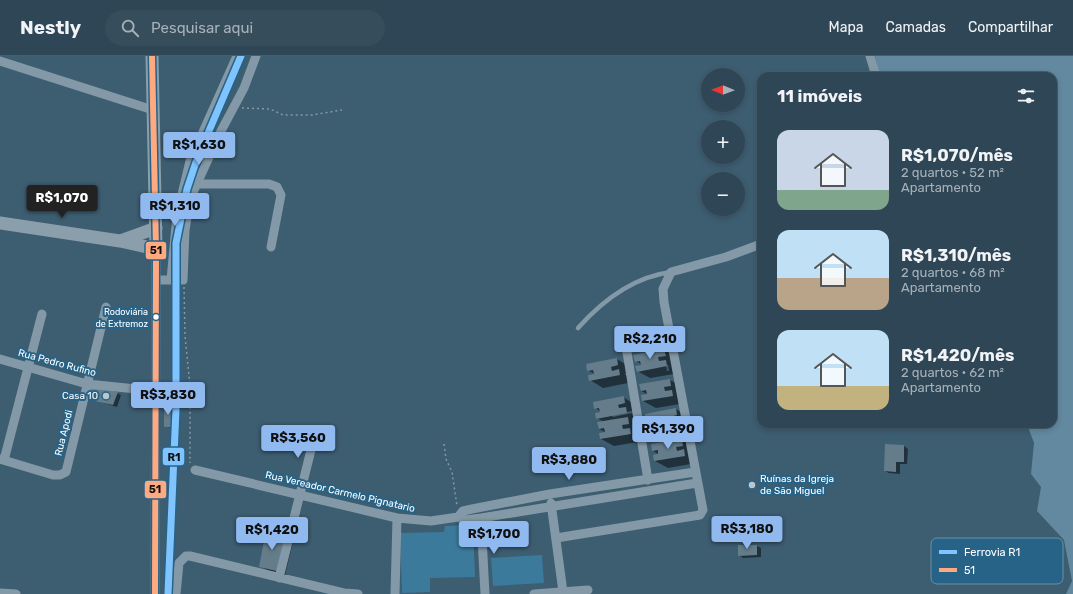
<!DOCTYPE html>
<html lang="pt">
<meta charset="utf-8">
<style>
body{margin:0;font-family:Rubik,sans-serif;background:#364d5b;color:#f1f3f6;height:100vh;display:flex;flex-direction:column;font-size:15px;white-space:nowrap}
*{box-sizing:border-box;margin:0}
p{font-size:13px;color:#a7b1b9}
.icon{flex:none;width:22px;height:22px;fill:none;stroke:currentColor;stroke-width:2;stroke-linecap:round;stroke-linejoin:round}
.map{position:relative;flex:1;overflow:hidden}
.panel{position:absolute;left:757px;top:16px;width:300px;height:356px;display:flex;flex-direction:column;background:#2e4655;border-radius:12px;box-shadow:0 2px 6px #0003,0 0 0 1px #495e6c}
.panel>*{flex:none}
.needle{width:26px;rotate:271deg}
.buttons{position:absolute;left:701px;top:12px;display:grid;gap:8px}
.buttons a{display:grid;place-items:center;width:44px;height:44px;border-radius:50%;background:#2e4655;box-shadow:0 2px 6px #0003,0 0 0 1px #495e6c;font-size:20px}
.price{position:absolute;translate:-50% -34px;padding:0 9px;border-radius:4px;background:#90b9f0;color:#111;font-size:13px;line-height:26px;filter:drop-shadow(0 1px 2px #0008)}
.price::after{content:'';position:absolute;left:50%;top:24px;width:12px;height:9px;margin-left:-6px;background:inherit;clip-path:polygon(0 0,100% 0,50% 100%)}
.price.on{background:#222;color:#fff}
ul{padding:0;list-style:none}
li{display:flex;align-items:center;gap:12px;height:100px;padding:0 20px}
li span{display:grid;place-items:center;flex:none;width:112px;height:80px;border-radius:12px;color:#555}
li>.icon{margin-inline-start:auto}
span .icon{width:48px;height:48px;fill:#fffc;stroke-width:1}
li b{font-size:17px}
h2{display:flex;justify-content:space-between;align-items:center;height:48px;padding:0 20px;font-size:17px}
header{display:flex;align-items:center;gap:24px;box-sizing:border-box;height:56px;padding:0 20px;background:#2e4655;border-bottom:1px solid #495e6c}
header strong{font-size:19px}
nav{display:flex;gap:22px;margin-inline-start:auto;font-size:14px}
.search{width:280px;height:36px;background:#364d5b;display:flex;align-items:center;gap:10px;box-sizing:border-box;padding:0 14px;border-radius:22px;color:#a7b1b9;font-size:15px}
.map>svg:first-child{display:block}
.green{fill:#3c7a9c}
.water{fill:#6289a0}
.shadow{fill:#0007;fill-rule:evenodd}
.building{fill:#657d8b}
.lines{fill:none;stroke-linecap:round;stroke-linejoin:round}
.path{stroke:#8499a7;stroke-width:1.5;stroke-dasharray:2 3;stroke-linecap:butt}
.lane{stroke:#8499a7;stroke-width:4.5}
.street{stroke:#8499a7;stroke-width:9}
.secondary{stroke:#8b9eab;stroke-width:13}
.bus-1-casing{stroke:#276387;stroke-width:9}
.bus-1{stroke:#ffa980;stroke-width:6}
.rail-1-casing{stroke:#276387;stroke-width:10}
.rail-1{stroke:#80c4ff;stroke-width:7}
.bus-dot{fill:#fff;stroke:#276387;stroke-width:1.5}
.poi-dot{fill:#bbc6cd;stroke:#276387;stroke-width:1.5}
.labels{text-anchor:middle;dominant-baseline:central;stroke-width:4;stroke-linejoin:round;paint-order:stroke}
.bus-label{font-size:9px;fill:#fff;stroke:#276387;text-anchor:end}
.street-label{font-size:10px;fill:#fff;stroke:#276387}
.poi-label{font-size:10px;fill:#fff;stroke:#276387;text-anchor:end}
.key{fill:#276387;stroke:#6892ab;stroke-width:1}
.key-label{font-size:11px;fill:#fff}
.line-badge{stroke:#276387;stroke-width:1.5}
.pale-badge-label{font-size:11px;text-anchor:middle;font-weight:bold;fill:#111}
</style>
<header>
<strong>Nestly</strong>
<div class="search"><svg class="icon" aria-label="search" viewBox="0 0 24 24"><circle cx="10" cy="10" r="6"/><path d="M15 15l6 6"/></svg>Pesquisar aqui</div>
<nav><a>Mapa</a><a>Camadas</a><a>Compartilhar</a></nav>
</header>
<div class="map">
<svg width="1073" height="538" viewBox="0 0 1073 538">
<rect width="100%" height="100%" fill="#3d5d71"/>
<path class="green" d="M473,469L475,521L430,522V536L402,537L400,477L444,476L445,470Z
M542,499L544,527L493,530L491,502Z"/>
<path class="water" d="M875,0H1073V538H1066L1072,525L1064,484L1037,455L1041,431L1031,418L1034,387L1027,368H1053V20H880Z"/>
<path class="shadow" d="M664,294L677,301L680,317L650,322L637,315L643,309L636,305ZM666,309H668L669,315H667Z
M617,303L630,311L631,316L624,318L632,322L633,326L603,332L590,324L596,319L588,314Z
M670,324L683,331L686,347L656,352L643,345L649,339L641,335Z
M117,337L121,339L117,351L87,342Z
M623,341L636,349L637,354L611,359L613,361L632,357L631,356L638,360L642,375L636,376L643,380L644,385L614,390L601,383L607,377L599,373L604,366L597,362L602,356L595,352Z
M165,351L175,353V373L165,370Z
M676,353L688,361L691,376L662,382L649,374L654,369L647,364Z
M682,384L694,391L697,407L668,412L655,405L660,399L653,395Z
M904,390L908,393L907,408H900V418L889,417L885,415Z
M285,481L293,486L285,519L269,515L260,510Z
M757,490L761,492V501L743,502L739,499Z"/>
<path class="building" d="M664,293L666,300L658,301L659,305L666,304L667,310L637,316L635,310L641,309L640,305L635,306L633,299Z
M617,302L618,309L611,311L612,315L619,313L620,319L589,325L588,319L594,318L593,314L587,315L586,308Z
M670,323L671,330L664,331L665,335L672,334L673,340L642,345L641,339L647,338L646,334L641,335L639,328Z
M89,331L118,336L113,349L85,343Z
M624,340L625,347L618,349L619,352L626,351L627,357L596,363L595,357L600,356L599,352L594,353L593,346Z
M164,350H171V371H164Z
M676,352L677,359L670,361L671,365L678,363L679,369L648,375L647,369L652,368V364L646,365L645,358Z
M628,361L629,368L622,369L623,373L630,372L631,378L600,383L599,377L605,376L604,372L599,373L597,366Z
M682,383L683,390L676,391L677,395L684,393L685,400L654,405L653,399L658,398V394L652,395L651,388Z
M885,388L904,389V406H896V416L884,415Z
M266,475L285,480L277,515L259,511Z
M738,489H757V499L738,500Z"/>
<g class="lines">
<path class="path" d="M242,52L270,53L283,59H312L342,54
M184,231L185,280L190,330V407
M444,388L446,403L452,416L457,450"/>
<path class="lane" d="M578,272C603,244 633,221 671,216"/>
<path class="street" d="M870,0L876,20
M0,5L153,54
M198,128H269L277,131L281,139L271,191
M156,224H183L185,174L190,143L221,75L244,32L256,0
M171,224L177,159L190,105L237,0
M624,278L648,424
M0,303L87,328L156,335
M0,403L53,419H60L66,416L106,251
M4,404L42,258
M195,414L397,462L431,465L458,461L466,464L481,462L697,427
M551,447L563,536
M458,461L463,455L472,453L550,438L695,416
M481,462L485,538
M556,482L700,459L703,454L664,246L663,233L671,216L726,201L761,188
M279,522L316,374
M0,537L16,538
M155,538L156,193
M176,538L179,507L186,500H190L344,537L358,538
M395,538L397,462
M534,538L588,534"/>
<path class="secondary" d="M0,167L120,185L156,193L152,0
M120,185L156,172"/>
<defs>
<path id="bus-1" d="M152,0L156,193L155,538"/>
</defs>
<use href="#bus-1" class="bus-1-casing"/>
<use href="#bus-1" class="bus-1"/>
<defs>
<path id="rail-1" d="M168,538L176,353V187L187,133L197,103L241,0"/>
</defs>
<use href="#rail-1" class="rail-1-casing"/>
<use href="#rail-1" class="rail-1"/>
</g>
<circle class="bus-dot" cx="156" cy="261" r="3.5"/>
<g class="poi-dot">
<circle cx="106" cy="340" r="4"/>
<circle cx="752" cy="429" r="4"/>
</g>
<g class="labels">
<g class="bus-label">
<text x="148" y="256">Rodoviária<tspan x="148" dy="12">de Extremoz</tspan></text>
</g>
<g class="street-label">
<text transform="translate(57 307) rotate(15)">Rua Pedro Rufino</text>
<text transform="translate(64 377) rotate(-76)">Rua Apodi</text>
<text transform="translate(340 436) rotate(13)">Rua Vereador Carmelo Pignatario</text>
</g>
<g class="poi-label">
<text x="98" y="340">Casa 10</text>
<text x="760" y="423" text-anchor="start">Ruínas da Igreja<tspan x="760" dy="12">de São Miguel</tspan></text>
</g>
</g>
<rect x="931" y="482" width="132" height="46" rx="6" class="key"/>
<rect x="939" y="494" width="18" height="4" fill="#80c4ff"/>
<rect x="939" y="512" width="18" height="4" fill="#ffa980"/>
<g class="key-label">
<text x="964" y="500">Ferrovia R1</text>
<text x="964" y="518">51</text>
</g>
<g class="line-badge">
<rect x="145" y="185" width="22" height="19" rx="4" fill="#ffa980"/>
<rect x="162" y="391" width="23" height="19" rx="4" fill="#80c4ff"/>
<rect x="144" y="424" width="23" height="19" rx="4" fill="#ffa980"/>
</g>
<g class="pale-badge-label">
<text x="156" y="198">51</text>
<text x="174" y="405">R1</text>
<text x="155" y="437">51</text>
</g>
</svg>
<div class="buttons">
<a><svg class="needle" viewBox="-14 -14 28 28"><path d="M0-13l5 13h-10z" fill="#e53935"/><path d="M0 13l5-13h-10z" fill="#a7b1b9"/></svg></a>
<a>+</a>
<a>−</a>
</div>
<b class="price" style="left:199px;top:110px">R$1,630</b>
<b class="price on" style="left:62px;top:163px">R$1,070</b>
<b class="price" style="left:175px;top:171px">R$1,310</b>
<b class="price" style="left:650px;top:304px">R$2,210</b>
<b class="price" style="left:168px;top:360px">R$3,830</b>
<b class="price" style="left:668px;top:394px">R$1,390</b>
<b class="price" style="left:298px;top:403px">R$3,560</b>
<b class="price" style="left:569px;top:425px">R$3,880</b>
<b class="price" style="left:747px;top:494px">R$3,180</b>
<b class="price" style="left:272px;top:495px">R$1,420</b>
<b class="price" style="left:494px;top:499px">R$1,700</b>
<section class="panel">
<h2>11 imóveis<svg class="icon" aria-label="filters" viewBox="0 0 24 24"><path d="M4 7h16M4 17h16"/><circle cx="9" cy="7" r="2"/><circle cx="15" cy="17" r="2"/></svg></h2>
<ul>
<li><span style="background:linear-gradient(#c9d6e8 75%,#7fa58c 0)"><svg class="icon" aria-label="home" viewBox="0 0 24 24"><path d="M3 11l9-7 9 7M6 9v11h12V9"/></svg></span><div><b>R$1,070/mês</b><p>2 quartos · 52 m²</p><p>Apartamento</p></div></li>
<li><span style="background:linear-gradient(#bfe0f5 60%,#b9a48a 0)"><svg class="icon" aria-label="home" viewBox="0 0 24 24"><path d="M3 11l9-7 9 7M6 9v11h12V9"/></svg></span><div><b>R$1,310/mês</b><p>2 quartos · 68 m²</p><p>Apartamento</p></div></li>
<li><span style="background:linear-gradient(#bfe0f5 70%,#c2b280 0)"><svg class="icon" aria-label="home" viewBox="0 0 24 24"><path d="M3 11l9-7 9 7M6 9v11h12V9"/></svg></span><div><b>R$1,420/mês</b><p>2 quartos · 62 m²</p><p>Apartamento</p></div></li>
</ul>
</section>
</div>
